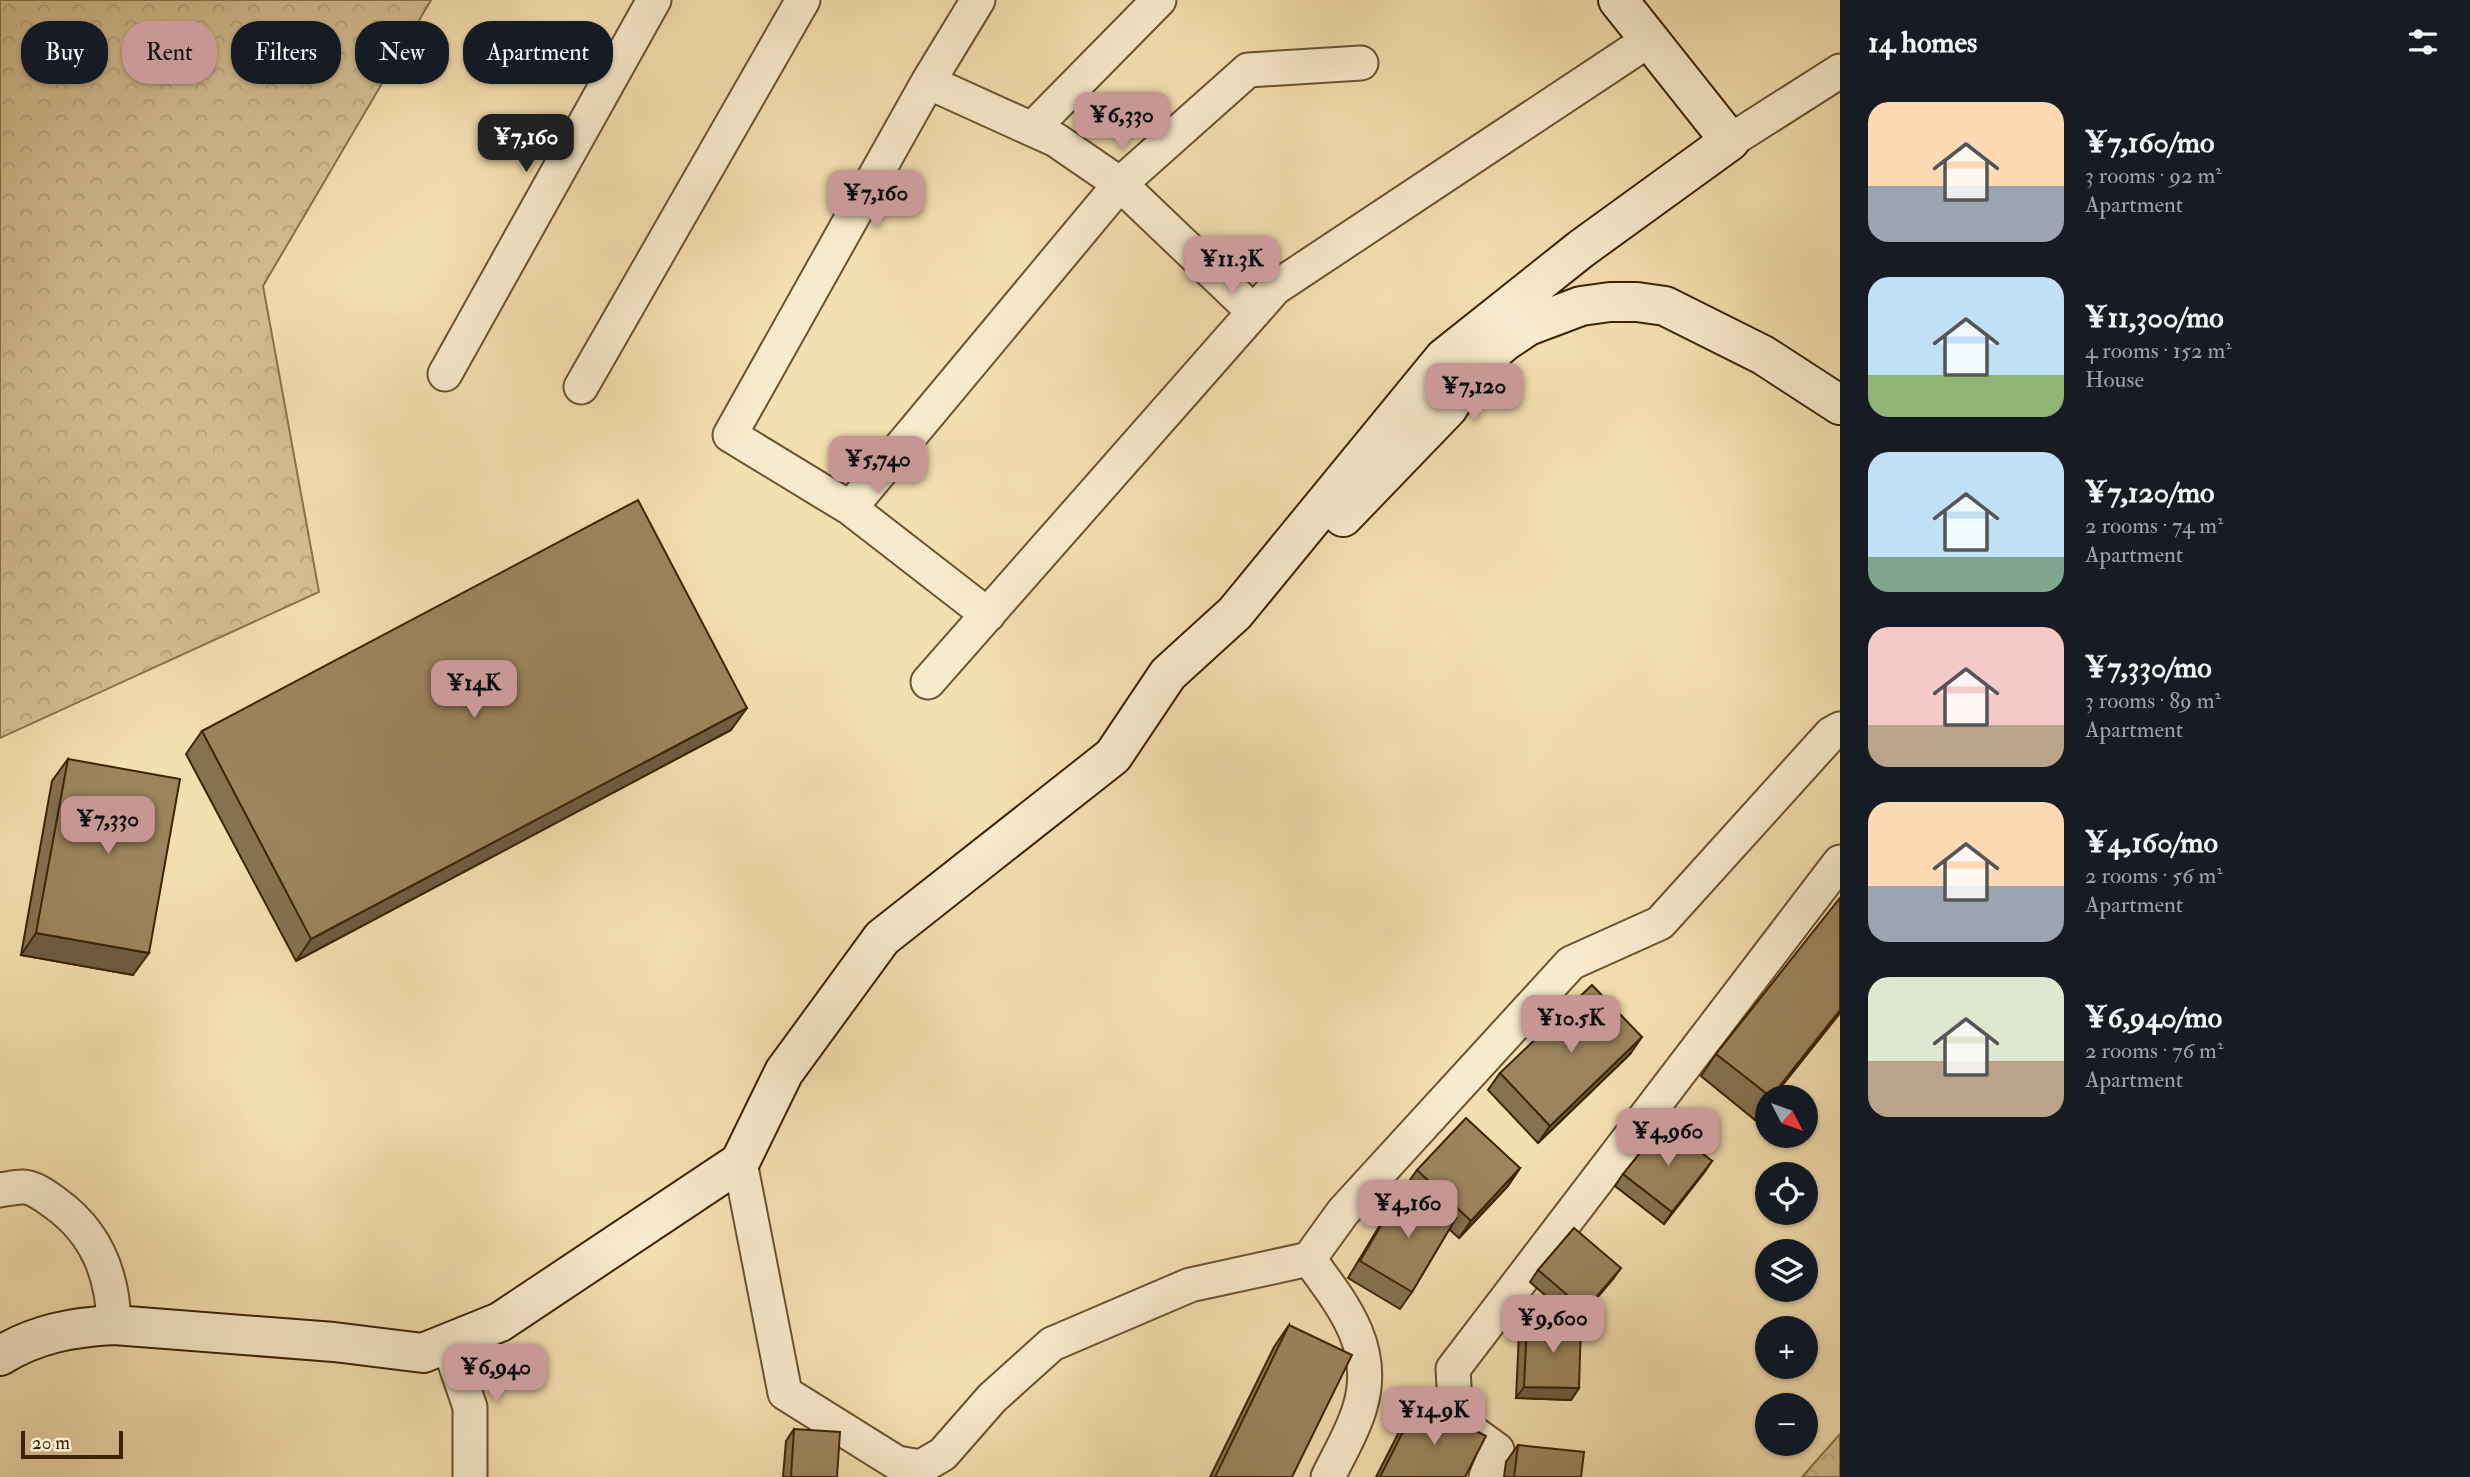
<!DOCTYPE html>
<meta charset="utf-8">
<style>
body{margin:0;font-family:"IM FELL Double Pica",serif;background:#20242c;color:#f1f3f6;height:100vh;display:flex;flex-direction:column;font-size:26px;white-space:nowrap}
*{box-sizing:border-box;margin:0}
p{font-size:23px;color:#9ea1a6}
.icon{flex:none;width:38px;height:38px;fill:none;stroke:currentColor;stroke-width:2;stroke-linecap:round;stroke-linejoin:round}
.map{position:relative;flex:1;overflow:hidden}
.drawer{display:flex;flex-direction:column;background:#171b24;width:630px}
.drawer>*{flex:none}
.hud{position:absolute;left:21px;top:21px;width:665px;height:63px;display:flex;gap:14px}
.needle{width:46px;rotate:131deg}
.buttons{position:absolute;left:1755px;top:1085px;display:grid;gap:14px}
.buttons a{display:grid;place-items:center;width:63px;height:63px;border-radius:50%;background:#171b24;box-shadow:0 2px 5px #0004;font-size:35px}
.scale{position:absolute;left:21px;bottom:18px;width:102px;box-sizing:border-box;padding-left:7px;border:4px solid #3c2405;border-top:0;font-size:19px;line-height:24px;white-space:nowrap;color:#3c2405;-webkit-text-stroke:5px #f8eacc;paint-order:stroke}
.price{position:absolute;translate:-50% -60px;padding:0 16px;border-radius:14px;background:#c59692;color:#111;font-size:23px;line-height:46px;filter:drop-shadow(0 2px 4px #0008)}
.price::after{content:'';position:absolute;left:50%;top:42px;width:21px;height:16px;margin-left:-10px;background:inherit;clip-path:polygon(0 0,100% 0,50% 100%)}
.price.active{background:#222;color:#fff}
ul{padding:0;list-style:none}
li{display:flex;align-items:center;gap:21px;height:175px;padding:0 28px}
li span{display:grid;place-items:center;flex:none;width:196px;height:140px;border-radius:21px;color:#555}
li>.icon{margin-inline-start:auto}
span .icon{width:84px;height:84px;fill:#fffc;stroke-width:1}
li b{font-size:30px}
h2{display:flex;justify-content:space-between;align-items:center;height:84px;padding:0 28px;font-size:30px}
.tag{padding:0 24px;border-radius:28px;background:#171b24;box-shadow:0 2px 5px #0004;font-size:24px;line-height:63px}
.tag.active{background:#c59692;color:#111}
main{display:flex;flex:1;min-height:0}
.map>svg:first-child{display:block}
.forest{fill:url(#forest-crowns);stroke:#88724c;stroke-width:2}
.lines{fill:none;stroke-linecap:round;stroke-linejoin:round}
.street-casing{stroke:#6a5330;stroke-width:37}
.secondary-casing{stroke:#3c2405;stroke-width:42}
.street{stroke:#f8eacc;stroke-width:33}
.secondary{stroke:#f8eacc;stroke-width:38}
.wall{fill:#867251;stroke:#3c2405;stroke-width:2}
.shaded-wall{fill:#6d5d42;stroke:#3c2405;stroke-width:2}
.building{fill:#9c855e;stroke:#3c2405;stroke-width:2}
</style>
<main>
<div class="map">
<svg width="1840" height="1477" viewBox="0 0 1840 1477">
<defs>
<pattern id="forest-crowns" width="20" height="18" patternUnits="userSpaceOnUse" patternTransform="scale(1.75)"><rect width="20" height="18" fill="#d5bf93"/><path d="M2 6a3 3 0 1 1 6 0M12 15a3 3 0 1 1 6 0" fill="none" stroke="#b8a47d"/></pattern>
</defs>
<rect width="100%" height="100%" fill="#f4dfb0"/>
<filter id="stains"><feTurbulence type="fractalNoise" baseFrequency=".00286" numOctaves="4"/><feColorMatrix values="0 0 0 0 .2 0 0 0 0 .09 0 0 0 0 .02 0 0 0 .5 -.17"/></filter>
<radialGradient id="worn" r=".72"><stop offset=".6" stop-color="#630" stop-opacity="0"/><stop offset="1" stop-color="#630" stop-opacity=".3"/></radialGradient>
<path class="forest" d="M0,0H431L263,286L319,592L0,738Z
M1840,1434V1477H1802Z"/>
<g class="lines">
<defs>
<path id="street" d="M978,0L928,82L730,435L850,508L988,615
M928,82L1056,140L1120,184L1254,312
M1032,129L1159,0
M1730,141L1840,71
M445,374L654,0
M581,387L803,0
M850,508L1120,184L1248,70L1361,63
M928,682L1275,288L1649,40
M740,1162L785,1393L897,1463L921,1467L943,1454L992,1398L1052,1344L1190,1285L1309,1259L1343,1212L1571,963L1660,923L1831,734L1840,729
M0,1190C7,1189 15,1187 22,1187C32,1186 47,1197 55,1203C97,1233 113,1275 114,1325
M1309,1259C1342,1304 1378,1347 1360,1407C1353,1432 1339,1454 1328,1477
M448,1343L470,1407V1477
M1486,1477L1497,1450L1456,1420L1453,1369L1840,862"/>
<path id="secondary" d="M1343,517L1448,408L1463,384L1482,361L1504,342L1528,326L1581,306L1610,302H1637L1665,306L1763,355L1840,405
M0,1356C35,1334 73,1327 114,1325L334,1342L423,1353L500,1322L740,1162L784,1072L882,938L1113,756L1168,674L1235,613L1444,358L1581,249L1730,141L1618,0"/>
</defs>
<use href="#street" class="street-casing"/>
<use href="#secondary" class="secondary-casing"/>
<use href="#street" class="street"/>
<use href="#secondary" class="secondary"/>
</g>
<path class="wall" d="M731,730L296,961L186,754L202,731Z
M68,759L133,975L21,955L52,781Z
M1840,898V1013L1773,1097H1768V1104L1755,1120L1701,1076L1716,1054Z
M1630,1054L1538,1143L1488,1090L1500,1073Z
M1712,1161L1664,1224L1615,1186L1623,1174Z
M1520,1168L1508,1186L1459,1238L1449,1229L1412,1292L1400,1309L1348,1278L1392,1205L1417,1170Z
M1538,1270L1613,1279L1576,1322L1530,1282Z
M1527,1322L1579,1388L1571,1400L1516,1398L1519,1333Z
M1289,1325L1292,1477H1210L1274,1347Z
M1418,1402L1465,1477H1376L1403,1424Z
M794,1429L837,1477H783L786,1441Z
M1518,1445L1581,1477H1504L1506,1462Z"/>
<path class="shaded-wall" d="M747,708L731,730L296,961L311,939Z
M36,933L149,953L133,975L21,955Z
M1840,1010V1013L1773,1097H1771Z
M1642,1037L1630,1054L1538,1143L1550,1126Z
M1712,1161L1704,1173L1664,1224L1672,1212Z
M1520,1168L1508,1186L1459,1238L1471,1221Z
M1621,1268L1613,1279L1576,1322L1585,1310Z
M1524,1387L1579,1388L1571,1400L1516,1398Z"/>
<path class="building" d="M638,500L747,708L311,939L202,731Z
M68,759L180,779L149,953L36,933Z
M1840,898V1010L1771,1097L1716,1054Z
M1592,985L1642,1037L1550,1126L1500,1073Z
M1466,1118L1520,1168L1471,1221L1417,1170Z
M1664,1123L1712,1161L1672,1212L1623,1174Z
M1404,1187L1456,1218L1412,1292L1360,1261Z
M1574,1228L1621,1268L1585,1310L1538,1270Z
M1527,1322L1581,1323L1579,1388L1524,1387Z
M1289,1325L1352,1355L1292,1477H1215Z
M1418,1402L1486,1436L1465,1477H1380Z
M794,1429L840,1432L837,1477H791Z
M1518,1445L1584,1452L1581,1477H1514Z"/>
<rect width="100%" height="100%" filter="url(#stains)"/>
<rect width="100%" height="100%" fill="url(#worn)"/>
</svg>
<div class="buttons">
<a><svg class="needle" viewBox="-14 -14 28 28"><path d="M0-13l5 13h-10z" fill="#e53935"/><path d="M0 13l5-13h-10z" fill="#9ea1a6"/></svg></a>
<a><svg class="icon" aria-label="locate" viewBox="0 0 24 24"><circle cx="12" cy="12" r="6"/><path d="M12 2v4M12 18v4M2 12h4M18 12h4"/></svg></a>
<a><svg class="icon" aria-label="layers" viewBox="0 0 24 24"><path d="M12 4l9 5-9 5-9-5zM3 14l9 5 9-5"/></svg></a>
<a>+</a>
<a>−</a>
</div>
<div class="scale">20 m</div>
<b class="price" style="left:1122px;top:152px">¥6,330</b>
<b class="price active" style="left:526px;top:174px">¥7,160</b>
<b class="price" style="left:876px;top:230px">¥7,160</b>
<b class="price" style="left:1232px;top:296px">¥11.3K</b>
<b class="price" style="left:1474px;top:423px">¥7,120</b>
<b class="price" style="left:878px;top:496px">¥5,740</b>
<b class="price" style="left:474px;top:720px">¥14K</b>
<b class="price" style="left:108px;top:856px">¥7,330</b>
<b class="price" style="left:1571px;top:1055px">¥10.5K</b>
<b class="price" style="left:1668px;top:1168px">¥4,960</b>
<b class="price" style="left:1408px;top:1240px">¥4,160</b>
<b class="price" style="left:1553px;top:1355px">¥9,600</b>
<b class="price" style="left:496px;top:1404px">¥6,940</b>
<b class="price" style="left:1434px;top:1447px">¥14.9K</b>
<div class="hud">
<a class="tag">Buy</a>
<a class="tag active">Rent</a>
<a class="tag">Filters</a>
<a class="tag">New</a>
<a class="tag">Apartment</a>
</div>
</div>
<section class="drawer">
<h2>14 homes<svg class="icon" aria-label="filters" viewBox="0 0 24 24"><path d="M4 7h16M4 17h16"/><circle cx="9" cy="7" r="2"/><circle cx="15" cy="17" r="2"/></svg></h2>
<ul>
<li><span style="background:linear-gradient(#ffd9b3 60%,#9aa5b1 0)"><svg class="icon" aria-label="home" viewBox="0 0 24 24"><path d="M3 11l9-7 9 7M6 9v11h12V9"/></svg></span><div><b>¥7,160/mo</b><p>3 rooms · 92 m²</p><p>Apartment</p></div></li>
<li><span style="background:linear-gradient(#bfe0f5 70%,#8fb573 0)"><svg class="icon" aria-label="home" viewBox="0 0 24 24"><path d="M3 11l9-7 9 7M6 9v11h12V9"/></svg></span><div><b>¥11,300/mo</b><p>4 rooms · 152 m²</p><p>House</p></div></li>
<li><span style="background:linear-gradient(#bfe0f5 75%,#7fa58c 0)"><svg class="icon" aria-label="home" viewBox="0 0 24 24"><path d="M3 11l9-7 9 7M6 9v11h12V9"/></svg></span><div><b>¥7,120/mo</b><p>2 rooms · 74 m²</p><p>Apartment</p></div></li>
<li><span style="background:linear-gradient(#f6c9c9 70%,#b9a48a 0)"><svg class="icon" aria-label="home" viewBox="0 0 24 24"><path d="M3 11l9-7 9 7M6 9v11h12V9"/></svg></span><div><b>¥7,330/mo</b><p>3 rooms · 89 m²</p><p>Apartment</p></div></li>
<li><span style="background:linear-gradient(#ffd9b3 60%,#9aa5b1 0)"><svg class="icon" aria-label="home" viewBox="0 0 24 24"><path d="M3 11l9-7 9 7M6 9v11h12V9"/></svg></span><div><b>¥4,160/mo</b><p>2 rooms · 56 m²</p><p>Apartment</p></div></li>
<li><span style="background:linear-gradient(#dfe7d0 60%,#b9a48a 0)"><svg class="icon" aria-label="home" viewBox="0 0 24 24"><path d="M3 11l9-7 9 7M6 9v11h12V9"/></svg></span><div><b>¥6,940/mo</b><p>2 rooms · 76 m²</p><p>Apartment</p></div></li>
</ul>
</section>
</main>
